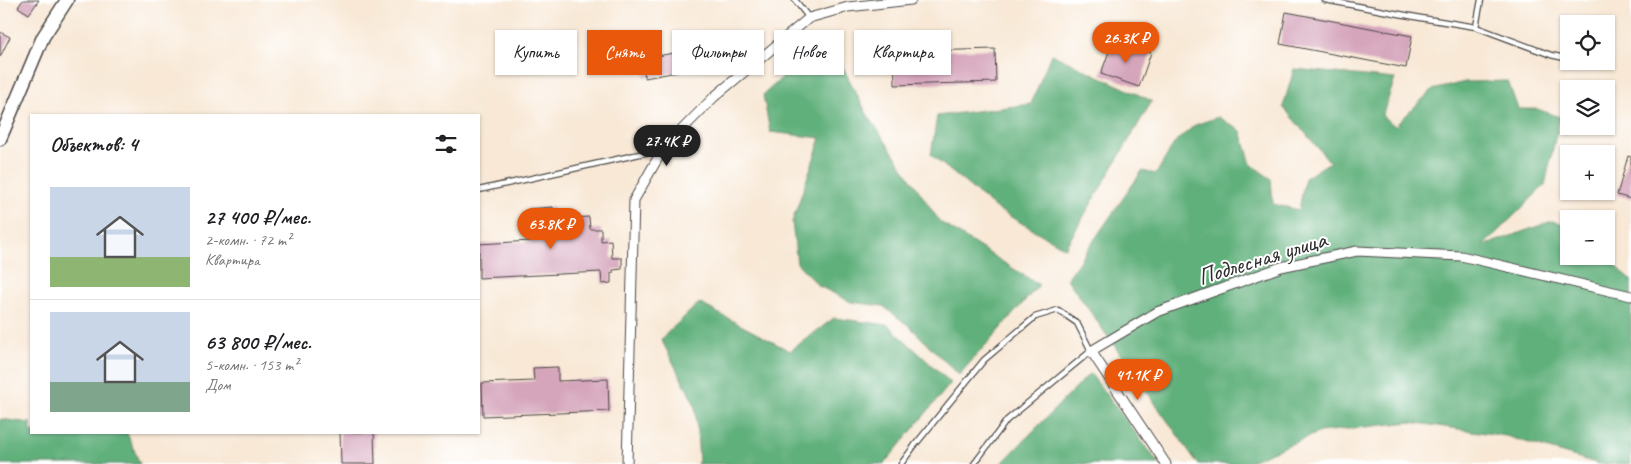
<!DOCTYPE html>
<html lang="ru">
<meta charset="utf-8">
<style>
body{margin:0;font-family:Caveat,sans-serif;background:#f2f2f2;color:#202124;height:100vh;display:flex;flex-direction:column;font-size:19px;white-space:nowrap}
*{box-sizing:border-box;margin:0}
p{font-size:16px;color:#757577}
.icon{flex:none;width:28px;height:28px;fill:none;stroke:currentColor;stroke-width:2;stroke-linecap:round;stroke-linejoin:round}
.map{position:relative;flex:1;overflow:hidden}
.panel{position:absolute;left:30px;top:114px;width:450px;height:320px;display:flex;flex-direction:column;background:#fff;border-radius:0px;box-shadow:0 1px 4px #0004}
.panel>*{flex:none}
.banner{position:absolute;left:495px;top:30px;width:475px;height:45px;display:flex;gap:10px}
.buttons{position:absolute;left:1560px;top:15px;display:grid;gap:10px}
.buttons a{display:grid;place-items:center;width:55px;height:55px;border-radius:0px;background:#fff;box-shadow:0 1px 4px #0004;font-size:25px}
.price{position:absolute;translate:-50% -42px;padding:0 11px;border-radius:18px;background:#ea580c;color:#fff;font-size:16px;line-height:32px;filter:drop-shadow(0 1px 2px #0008)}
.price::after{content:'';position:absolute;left:50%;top:30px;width:15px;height:11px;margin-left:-8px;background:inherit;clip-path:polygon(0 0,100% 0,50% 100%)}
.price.selected{background:#222;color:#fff}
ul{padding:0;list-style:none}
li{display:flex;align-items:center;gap:15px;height:125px;padding:0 20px}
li+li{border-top:1px solid #e0e0e0}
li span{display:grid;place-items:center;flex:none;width:140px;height:100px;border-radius:0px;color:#555}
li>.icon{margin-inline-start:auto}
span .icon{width:60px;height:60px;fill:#fffc;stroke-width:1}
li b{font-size:21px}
h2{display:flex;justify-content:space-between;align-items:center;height:60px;padding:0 20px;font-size:21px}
.chip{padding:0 18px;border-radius:0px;background:#fff;box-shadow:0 1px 4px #0004;font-size:18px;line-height:45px}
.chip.selected{background:#ea580c;color:#fff}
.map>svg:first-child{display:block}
.forest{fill:#61b07b;stroke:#466e53}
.building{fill:#d5a5bc}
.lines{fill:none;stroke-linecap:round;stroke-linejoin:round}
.lane-casing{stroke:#4a4744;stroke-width:7}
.street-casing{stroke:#4a4744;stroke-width:11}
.secondary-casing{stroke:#4a4744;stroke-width:15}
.lane{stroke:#fff;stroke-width:4.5}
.street{stroke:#fff;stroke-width:9}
.secondary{stroke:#fff;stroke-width:12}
.labels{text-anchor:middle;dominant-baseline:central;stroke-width:4;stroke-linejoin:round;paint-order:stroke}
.street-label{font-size:24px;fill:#2b2b2b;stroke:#fff}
</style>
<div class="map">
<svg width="1631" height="464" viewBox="0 0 1631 464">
<rect width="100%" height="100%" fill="#fff"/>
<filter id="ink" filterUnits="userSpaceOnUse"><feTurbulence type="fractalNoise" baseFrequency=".02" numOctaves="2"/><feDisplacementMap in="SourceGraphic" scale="10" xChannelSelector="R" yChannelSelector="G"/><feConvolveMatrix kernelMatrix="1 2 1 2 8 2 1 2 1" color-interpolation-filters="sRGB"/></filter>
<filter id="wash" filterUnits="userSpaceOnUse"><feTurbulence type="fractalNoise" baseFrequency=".0096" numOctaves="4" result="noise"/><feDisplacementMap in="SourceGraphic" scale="20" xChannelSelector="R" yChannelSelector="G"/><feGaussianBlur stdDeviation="1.12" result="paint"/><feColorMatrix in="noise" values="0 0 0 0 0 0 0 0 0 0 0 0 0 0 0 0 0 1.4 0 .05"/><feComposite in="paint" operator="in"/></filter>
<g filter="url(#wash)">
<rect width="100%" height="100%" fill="#f8e8d5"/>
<path class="forest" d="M827,37L867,114L940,222L1039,285L959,375L908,325L883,306L851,302L819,286L797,263L792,222L821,138L770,132L763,95Z
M1051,54L1152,101L1065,248L997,209L931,155L937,116L1031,104Z
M1294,69L1395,79L1382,116L1395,126L1432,90L1465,82L1508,81L1518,109H1537L1560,117L1545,185L1483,246L1552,221L1569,225V256H1606L1631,280V464H1599L1506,436L1410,422L1320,432L1243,464H1198L1067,279L1142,171L1156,174L1175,142L1195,125L1218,117L1241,131L1251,164L1271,179L1273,204L1299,210L1305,178L1330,162L1283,107Z
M699,303L790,351L834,318L888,325L951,383L884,464H697L699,460L695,405L661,339Z
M1090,373L1159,464H1001Z
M0,419L31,423V432L127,433L140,464H0Z"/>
<g id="blocks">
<path class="building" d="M23,0H39L29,14L18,7Z
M1286,12L1412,36L1406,68L1280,44Z
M0,32L10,37L0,57Z
M1113,40L1151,53L1139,87L1101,74Z
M995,49L996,82L895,85L894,52Z
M684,51L688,70L645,78L642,59Z
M1628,156L1631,157V199L1617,195Z
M553,207L554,219L589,217L590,229H601V241L611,240L612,258H622V269L613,270V273H611V283L602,284L601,272L479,278V244L531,241L529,209Z
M558,367V381L608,379L609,411L483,416L482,383L534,381L533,368Z
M340,432H374L375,464H341Z"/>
</g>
</g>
<g filter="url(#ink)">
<use href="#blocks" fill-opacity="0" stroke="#4a4744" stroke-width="1"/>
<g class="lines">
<defs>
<path id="lane" d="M795,0L809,18
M1325,0L1421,18L1476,27L1551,55L1569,59
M1476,27L1481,0
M1583,61L1602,65
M479,190L662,149
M901,464L915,445L984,360L1035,317L1058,310L1077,323L1091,351L1007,420L974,464"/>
<path id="street" d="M627,464L634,200L663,149L714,97L809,18L848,7L911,0
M1166,464L1091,351L1157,312L1281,267L1357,251L1461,256L1631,296"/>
<path id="secondary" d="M0,139L43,37L67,0"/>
</defs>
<use href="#lane" class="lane-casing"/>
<use href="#street" class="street-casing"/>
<use href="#secondary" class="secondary-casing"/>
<use href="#lane" class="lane"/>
<use href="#street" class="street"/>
<use href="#secondary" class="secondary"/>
</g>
</g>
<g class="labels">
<g class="street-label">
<text transform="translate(1262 258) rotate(-17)">Подлесная улица</text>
</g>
</g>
</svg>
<div class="buttons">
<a><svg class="icon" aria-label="locate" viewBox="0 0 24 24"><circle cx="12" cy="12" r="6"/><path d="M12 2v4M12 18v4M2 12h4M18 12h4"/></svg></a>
<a><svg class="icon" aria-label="layers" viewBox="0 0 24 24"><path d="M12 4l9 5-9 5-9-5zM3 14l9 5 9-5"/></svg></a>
<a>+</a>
<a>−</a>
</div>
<b class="price" style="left:1126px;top:64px">26.3K ₽</b>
<b class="price selected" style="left:667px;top:167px">27.4K ₽</b>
<b class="price" style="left:551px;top:250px">63.8K ₽</b>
<b class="price" style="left:1138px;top:401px">41.1K ₽</b>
<div class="banner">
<a class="chip">Купить</a>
<a class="chip selected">Снять</a>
<a class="chip">Фильтры</a>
<a class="chip">Новое</a>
<a class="chip">Квартира</a>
</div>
<section class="panel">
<h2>Объектов: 4<svg class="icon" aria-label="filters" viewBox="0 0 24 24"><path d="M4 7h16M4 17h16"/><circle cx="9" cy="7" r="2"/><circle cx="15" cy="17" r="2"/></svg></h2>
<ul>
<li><span style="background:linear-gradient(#c9d6e8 70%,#8fb573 0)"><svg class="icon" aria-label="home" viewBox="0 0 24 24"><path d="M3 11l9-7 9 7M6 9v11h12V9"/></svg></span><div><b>27 400 ₽/мес.</b><p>2-комн. · 72 m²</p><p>Квартира</p></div></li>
<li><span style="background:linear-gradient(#c9d6e8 70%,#7fa58c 0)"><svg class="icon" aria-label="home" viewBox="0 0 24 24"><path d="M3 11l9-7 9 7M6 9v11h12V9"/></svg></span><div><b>63 800 ₽/мес.</b><p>5-комн. · 153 m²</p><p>Дом</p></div></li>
</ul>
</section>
</div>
